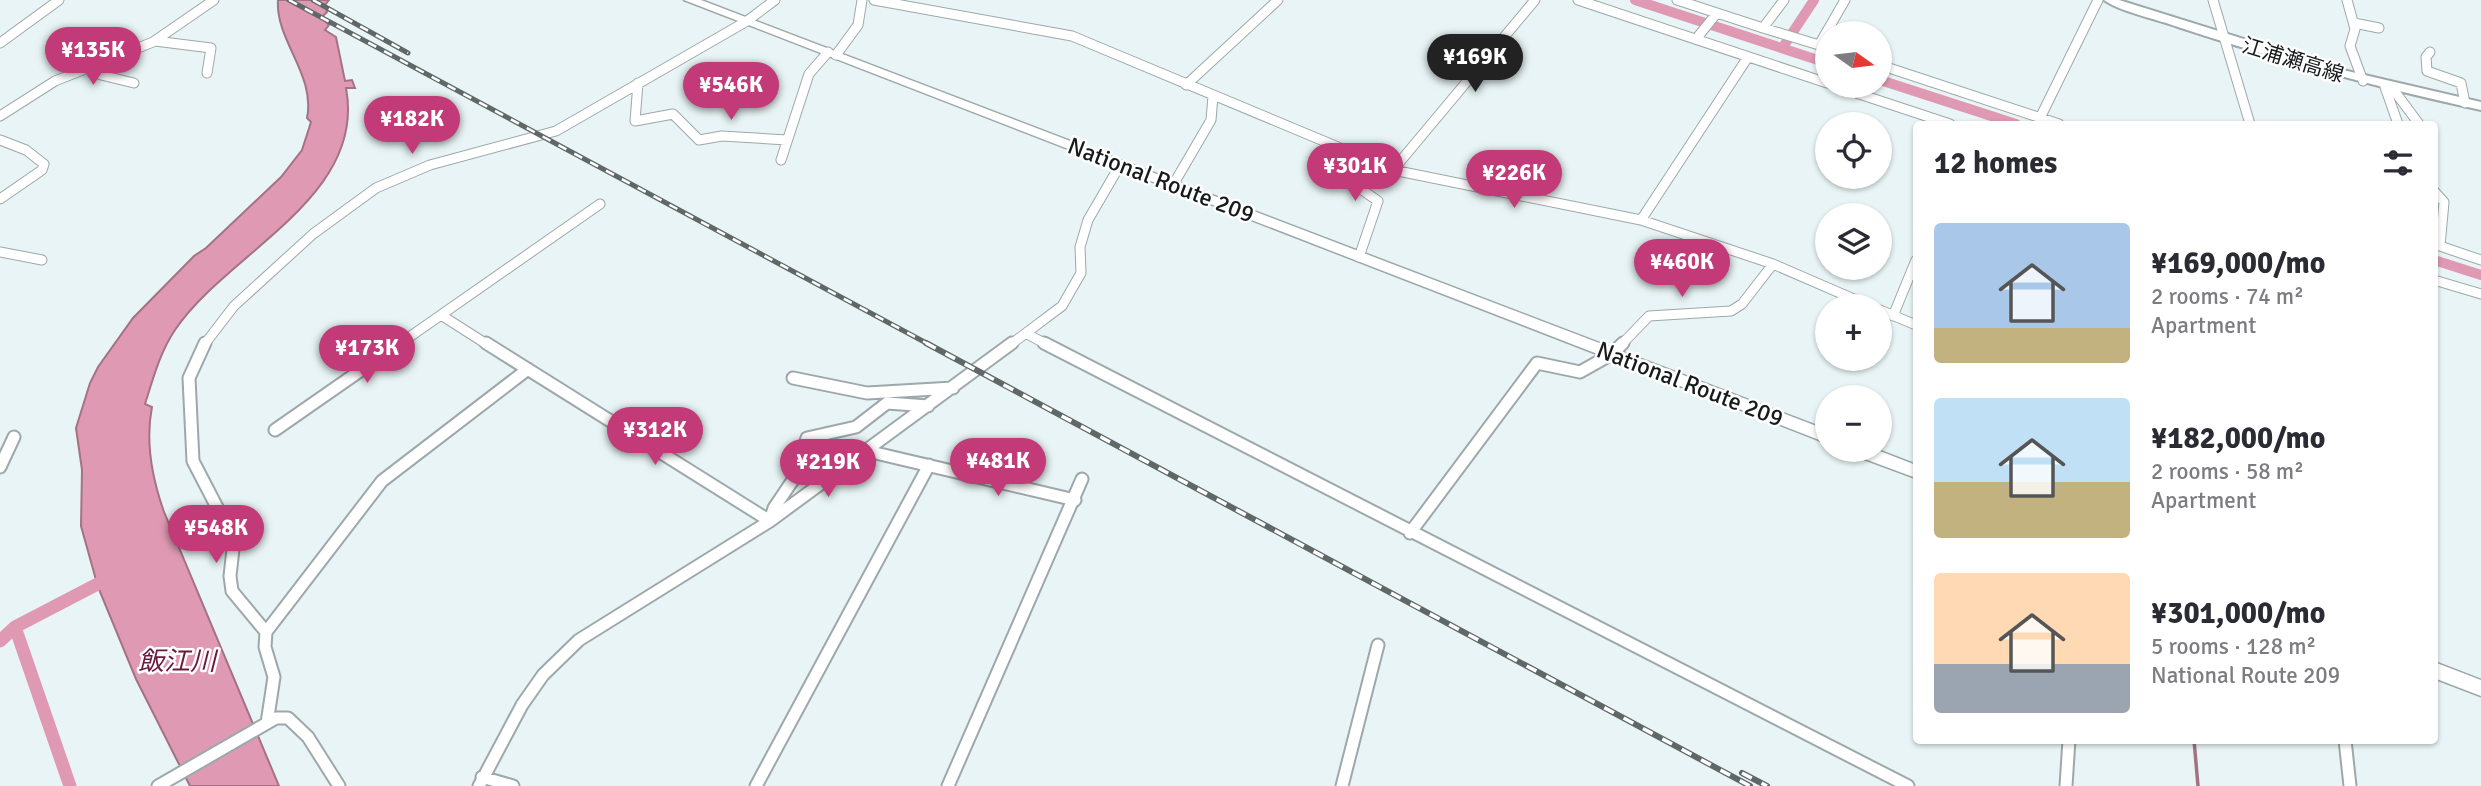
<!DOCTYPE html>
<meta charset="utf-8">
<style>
body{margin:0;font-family:Signika,"Noto Sans JP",sans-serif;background:#f2f2f3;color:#2b2b33;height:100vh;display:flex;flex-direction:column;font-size:26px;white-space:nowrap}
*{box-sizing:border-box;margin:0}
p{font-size:23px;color:#7c7c81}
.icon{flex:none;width:38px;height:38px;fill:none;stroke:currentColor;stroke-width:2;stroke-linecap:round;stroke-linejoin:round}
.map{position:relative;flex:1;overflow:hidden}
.sheet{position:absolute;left:1913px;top:121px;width:525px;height:623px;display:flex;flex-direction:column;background:#fff;border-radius:7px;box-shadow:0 2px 5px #0004}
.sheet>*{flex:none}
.needle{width:46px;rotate:104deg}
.controls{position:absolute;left:1815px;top:21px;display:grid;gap:14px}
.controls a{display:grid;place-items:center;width:77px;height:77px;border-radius:50%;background:#fff;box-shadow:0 2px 5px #0004;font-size:35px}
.price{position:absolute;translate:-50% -60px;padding:0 16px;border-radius:24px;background:#c23a77;color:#fff;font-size:23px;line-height:46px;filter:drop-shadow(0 2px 4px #0008)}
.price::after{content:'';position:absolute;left:50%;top:42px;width:21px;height:16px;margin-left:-10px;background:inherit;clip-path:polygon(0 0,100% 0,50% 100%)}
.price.active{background:#222;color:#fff}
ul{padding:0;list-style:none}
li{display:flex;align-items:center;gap:21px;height:175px;padding:0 21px}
li span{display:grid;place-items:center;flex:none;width:196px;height:140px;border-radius:7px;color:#555}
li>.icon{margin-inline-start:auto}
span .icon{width:84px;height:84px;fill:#fffc;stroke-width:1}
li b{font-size:30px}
h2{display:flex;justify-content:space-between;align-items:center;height:84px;padding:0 21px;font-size:30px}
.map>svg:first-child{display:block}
.water{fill:#e099b2;stroke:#a37384;stroke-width:2}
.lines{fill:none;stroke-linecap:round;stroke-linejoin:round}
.stream-far1{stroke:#a37384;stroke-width:2.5}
.stream{stroke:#a37384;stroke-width:3.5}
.canal-far1{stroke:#e099b2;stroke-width:10}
.canal{stroke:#e099b2;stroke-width:13}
.minor-far1-casing{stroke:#9ea8aa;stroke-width:11}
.minor-casing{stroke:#9ea8aa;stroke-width:15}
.major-casing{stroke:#9ea8aa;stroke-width:4}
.highway-casing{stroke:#9ea8aa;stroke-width:3}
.minor-far1{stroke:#fff;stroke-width:9}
.minor{stroke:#fff;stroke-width:11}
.major{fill:#fff;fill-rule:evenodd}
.highway{fill:#fff;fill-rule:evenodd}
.rail-far1-casing{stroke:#606767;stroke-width:5}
.rail-casing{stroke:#606767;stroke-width:6}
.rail-far1{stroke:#fefefe;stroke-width:2.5;stroke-dasharray:9;stroke-linecap:butt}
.rail{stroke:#fefefe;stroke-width:3.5;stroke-dasharray:11;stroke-linecap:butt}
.labels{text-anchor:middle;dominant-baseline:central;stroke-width:5;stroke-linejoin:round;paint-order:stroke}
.far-street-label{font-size:21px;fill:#161a1a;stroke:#fefefe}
.street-label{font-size:24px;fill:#161a1a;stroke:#fefefe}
.water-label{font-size:26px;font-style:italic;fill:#6a183e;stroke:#fefefe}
</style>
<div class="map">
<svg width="2481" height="786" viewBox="0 0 2481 786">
<rect width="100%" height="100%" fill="#e8f4f5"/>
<path class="water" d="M278,0H329L325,5L327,12L322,17L329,25L325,30L336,37L345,81L352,80L355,88H346C367,198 226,253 175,330C160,352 153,379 145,404L152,407C145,442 152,478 164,512L279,786H190L136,679L98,587L81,526L82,470L76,428L90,383L98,367L133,318L194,256L206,248L281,177L302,150L311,122L307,118C316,75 275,40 278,0Z"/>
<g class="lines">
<path class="stream-far1" d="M2004,124L2005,121"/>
<path class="stream" d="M2194,740L2198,786"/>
<path class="canal-far1" d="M1635,0L1827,63
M1783,47L1814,0
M1880,80L2016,124
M2434,260L2481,275"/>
<path class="canal" d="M15,627L70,786
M0,641L15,627L111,577"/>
<defs>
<path id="minor-far1" d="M874,0L1072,36L1393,170L1641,220L1773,264L1870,306
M1578,0L1827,83
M1677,0L1763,28L1784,0
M2213,0L2250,124
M2347,0L2355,29L2350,46L2363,81
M2354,23L2379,28
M1763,28L1819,45
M1696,39L1717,13
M155,41L211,48L207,73
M0,43L59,0
M1827,48L1819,45L1845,0
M2430,52L2426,57L2427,71L2461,83L2465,103
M836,55L858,25L862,0
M111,61L101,75L134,83
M1880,65L2059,124
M638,83L635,121L673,114L699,140L722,136L787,140
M1186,85L1278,0
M1835,86L1950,124
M2385,87L2398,124
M2393,89L2419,124
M0,116L55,81L153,42L214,0
M2040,118L2098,0
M0,140L26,150L44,164L42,170L0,199
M1353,154L1355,185L1378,201L1359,257
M781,160L809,74L828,52
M1393,170L1535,0
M1173,185L1211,120L1213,96
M2434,191L2444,202L2440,246
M1641,220L1748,57
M2434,244L2481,260
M0,252L42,260
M2434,280L2481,294
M1880,310L1916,325
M441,315L488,345
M1893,316L1916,260
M1027,334L1048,345
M204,345L234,306L313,234L376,188L430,165L556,131L747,21L775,0
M398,345L600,204
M1010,345L1062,306L1081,273L1080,247L1088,220L1120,165
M1621,345L1649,316L1731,311L1742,304L1773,264"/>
<path id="minor" d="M205,343L189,378L193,461L234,540L230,576L232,591L266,632L265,647L274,677L267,723
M486,343L770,521
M1044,343L1908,786
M793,378L867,393L953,388
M275,430L400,343
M867,451L1075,500
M0,467L14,437
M770,521L774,508L797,474L807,438L856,427L887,403L928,406
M1410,533L1537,363L1580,372L1612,354L1623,343
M266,632L382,481L528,369
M2345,740L2350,786
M482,777L513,786
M158,786L276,718H288L308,737L339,786
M479,786L522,705L543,675L579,640L770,521L1012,343
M756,786L929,465
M948,786L1082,479
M1342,786L1378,645
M2066,786L2069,740"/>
<path id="major" d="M2104,0H2119L2343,70L2481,102V110C2378,88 2278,60 2178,27C2159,20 2118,11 2104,0Z"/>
<path id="highway" d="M684,0H701L1827,430V443Z
M1852,450H1877L1916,465V478L1854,455Z
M2434,662L2481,680V696L2434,678Z"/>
</defs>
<use href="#minor-far1" class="minor-far1-casing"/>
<use href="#minor" class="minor-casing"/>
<use href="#major" class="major-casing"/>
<use href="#highway" class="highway-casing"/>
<use href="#minor-far1" class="minor-far1"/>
<use href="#minor" class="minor"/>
<use href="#major" class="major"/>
<use href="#highway" class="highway"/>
<defs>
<path id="rail-far1" d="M289,0L930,345
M313,0L408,53"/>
<path id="rail" d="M926,343L1750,786
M1742,773L1767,786"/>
</defs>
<use href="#rail-far1" class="rail-far1-casing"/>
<use href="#rail" class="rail-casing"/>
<use href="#rail-far1" class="rail-far1"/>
<use href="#rail" class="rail"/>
</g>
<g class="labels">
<g class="far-street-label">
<text transform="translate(2293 60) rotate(17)">江浦瀬高線</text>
</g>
<g class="street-label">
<text transform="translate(1161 180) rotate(21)">National Route 209</text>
<text transform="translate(1690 384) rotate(21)">National Route 209</text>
</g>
<g class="water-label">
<text x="177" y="662">飯江川</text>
</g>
</g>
</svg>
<div class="controls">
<a><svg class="needle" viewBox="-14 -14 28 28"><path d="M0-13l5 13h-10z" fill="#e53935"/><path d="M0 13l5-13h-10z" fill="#7c7c81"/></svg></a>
<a><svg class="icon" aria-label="locate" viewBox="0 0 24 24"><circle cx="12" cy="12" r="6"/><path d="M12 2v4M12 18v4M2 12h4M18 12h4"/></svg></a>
<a><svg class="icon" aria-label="layers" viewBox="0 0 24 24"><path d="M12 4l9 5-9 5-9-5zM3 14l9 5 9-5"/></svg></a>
<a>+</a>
<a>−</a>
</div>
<b class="price" style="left:93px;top:87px">¥135K</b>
<b class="price active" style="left:1475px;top:94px">¥169K</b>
<b class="price" style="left:731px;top:122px">¥546K</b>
<b class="price" style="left:412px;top:156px">¥182K</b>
<b class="price" style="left:1355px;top:203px">¥301K</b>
<b class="price" style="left:1514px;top:210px">¥226K</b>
<b class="price" style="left:1682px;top:299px">¥460K</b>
<b class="price" style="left:367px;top:385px">¥173K</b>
<b class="price" style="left:655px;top:467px">¥312K</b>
<b class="price" style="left:998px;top:498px">¥481K</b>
<b class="price" style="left:828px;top:499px">¥219K</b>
<b class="price" style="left:216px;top:565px">¥548K</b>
<section class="sheet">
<h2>12 homes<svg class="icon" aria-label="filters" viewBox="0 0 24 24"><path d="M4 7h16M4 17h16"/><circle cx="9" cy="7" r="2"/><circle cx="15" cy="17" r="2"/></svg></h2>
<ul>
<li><span style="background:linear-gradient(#a9c7e8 75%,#c2b280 0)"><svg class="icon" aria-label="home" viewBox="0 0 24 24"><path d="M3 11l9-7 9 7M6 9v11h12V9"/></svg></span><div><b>¥169,000/mo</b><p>2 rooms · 74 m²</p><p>Apartment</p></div></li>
<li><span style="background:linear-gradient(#bfe0f5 60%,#c2b280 0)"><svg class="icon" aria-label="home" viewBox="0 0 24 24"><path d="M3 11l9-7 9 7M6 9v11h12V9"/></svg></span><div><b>¥182,000/mo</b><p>2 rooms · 58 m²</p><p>Apartment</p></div></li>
<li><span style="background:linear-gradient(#ffd9b3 65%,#9aa5b1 0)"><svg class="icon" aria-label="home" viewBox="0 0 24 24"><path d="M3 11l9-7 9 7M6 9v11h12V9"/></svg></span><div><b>¥301,000/mo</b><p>5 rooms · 128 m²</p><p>National Route 209</p></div></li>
</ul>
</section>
</div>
